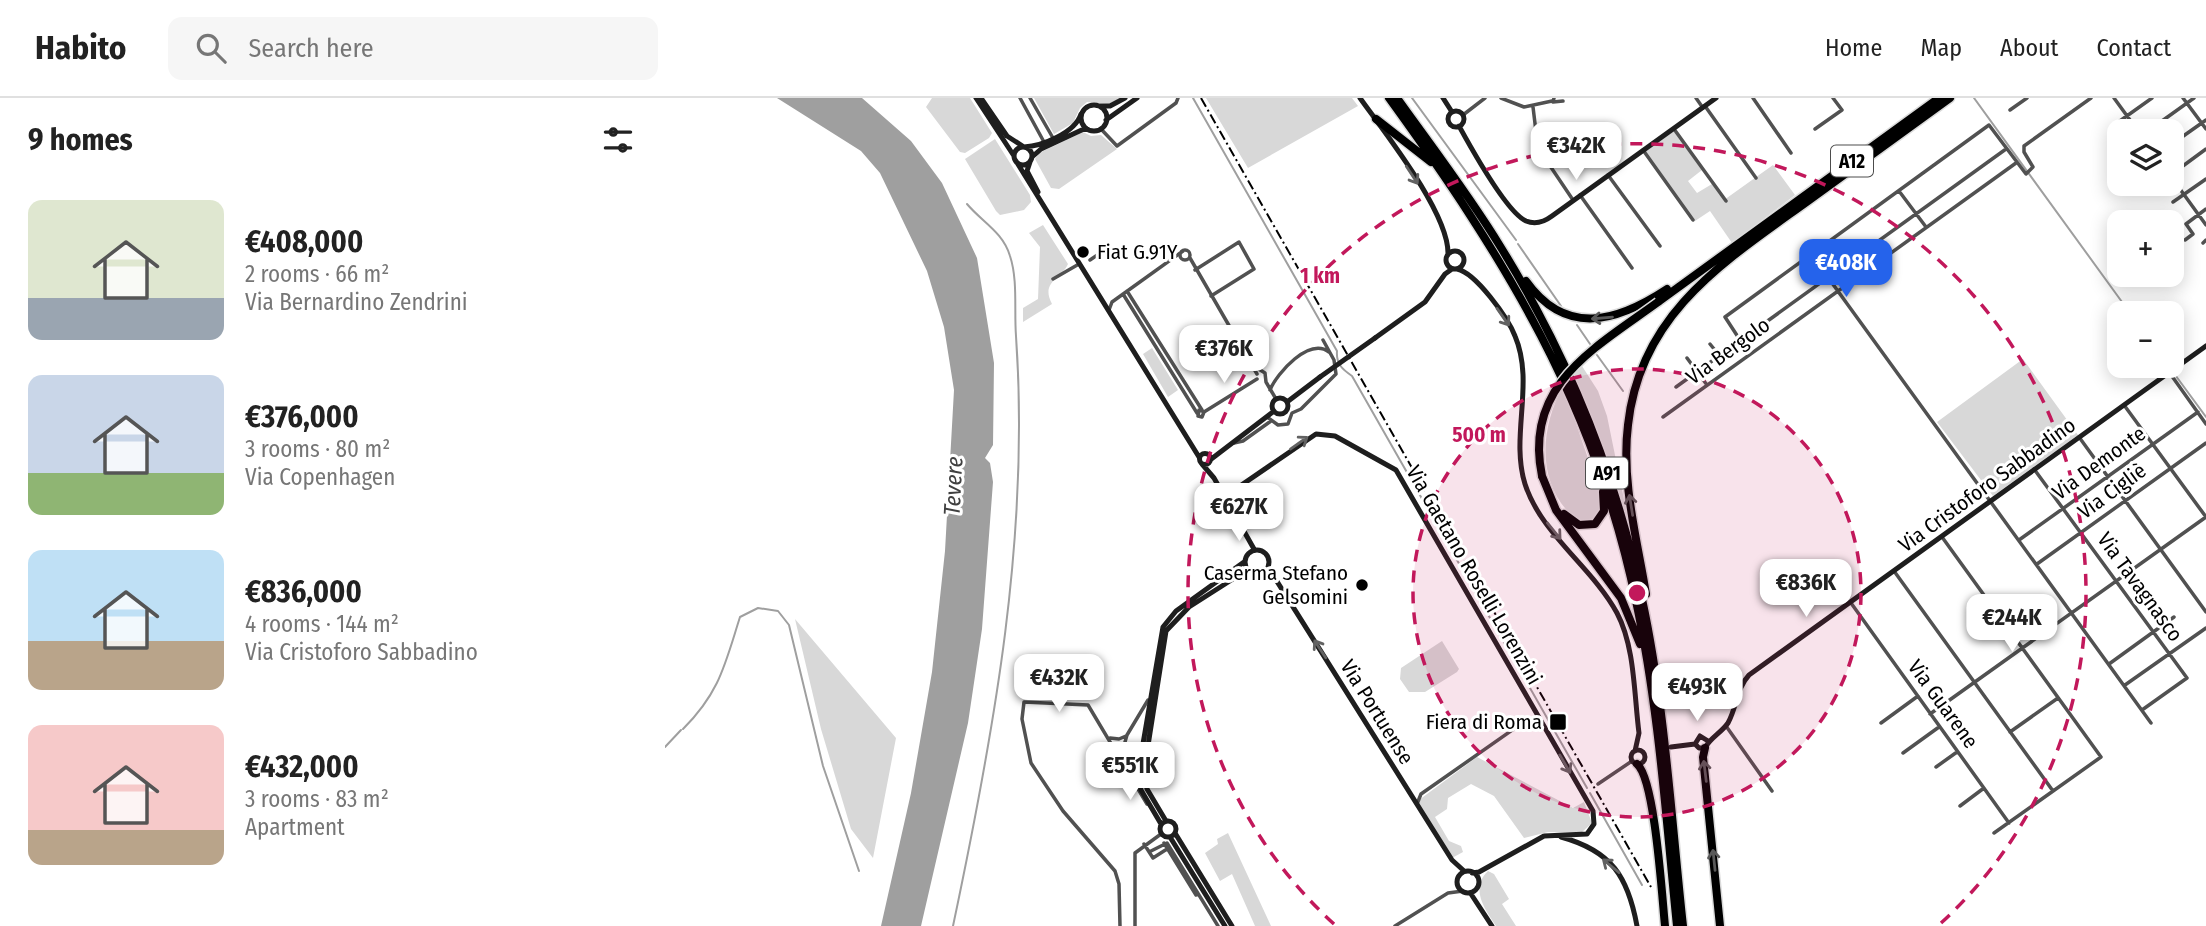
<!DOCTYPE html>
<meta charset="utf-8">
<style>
body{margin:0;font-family:"Fira Sans Condensed",sans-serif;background:#f6f6f6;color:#222;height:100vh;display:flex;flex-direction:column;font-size:26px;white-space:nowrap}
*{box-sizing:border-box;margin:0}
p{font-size:23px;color:#767676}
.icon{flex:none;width:38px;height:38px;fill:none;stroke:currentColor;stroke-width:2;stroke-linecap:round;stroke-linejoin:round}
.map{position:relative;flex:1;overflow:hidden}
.drawer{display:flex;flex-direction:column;background:#fff;width:665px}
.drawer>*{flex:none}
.fabs{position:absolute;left:1442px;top:21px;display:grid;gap:14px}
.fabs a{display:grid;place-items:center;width:77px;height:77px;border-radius:14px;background:#fff;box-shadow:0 4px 18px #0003;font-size:35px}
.price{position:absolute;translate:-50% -60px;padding:0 16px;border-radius:14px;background:#fff;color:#222;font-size:23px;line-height:46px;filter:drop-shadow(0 2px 4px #0008)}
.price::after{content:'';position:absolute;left:50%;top:42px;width:21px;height:16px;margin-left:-10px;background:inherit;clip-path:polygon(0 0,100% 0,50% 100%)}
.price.on{background:#2563eb;color:#fff}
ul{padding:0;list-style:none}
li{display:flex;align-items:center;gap:21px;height:175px;padding:0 28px}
li span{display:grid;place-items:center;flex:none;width:196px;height:140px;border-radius:14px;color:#555}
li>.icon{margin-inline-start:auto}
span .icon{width:84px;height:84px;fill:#fffc;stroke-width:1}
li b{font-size:30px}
h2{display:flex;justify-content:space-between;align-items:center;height:84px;padding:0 28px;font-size:30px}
header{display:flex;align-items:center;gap:42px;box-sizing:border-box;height:98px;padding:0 35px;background:#fff;border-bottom:2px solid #e0e0e0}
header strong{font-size:33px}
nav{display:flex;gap:38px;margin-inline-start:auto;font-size:24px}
.search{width:490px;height:63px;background:#f6f6f6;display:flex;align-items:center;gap:18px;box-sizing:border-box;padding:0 24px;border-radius:14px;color:#767676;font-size:26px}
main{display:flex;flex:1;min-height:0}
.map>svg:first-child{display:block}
.green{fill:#d8d8d8}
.water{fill:#9f9f9f}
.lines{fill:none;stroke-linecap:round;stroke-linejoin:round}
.stream{stroke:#9f9f9f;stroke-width:2}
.highway-casing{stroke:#dbdbdb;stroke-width:11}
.street{stroke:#515151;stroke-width:3.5}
.secondary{stroke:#1e1e1e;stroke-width:5}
.highway{stroke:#000;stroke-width:8}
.rail{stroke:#000;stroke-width:2;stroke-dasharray:10 3.5 2 3.5;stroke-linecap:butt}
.highway-bridge-casing{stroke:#dbdbdb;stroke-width:11;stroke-linecap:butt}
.secondary-bridge{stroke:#1e1e1e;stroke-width:5}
.highway-bridge{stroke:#000;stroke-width:8}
.oneway{stroke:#626262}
.oneway2{stroke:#595959}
.ring{fill:none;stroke:#c2185b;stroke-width:3.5;stroke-dasharray:12 9}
.poi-dot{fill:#000;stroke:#fff;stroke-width:2.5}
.labels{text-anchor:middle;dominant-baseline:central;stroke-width:6;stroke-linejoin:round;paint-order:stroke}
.shield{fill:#fff;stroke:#4c4c4c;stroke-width:2}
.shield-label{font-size:19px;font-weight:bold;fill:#000}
.poi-label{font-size:21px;fill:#000;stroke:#fff;text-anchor:end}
.street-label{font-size:21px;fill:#000;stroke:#fff}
.water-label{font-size:23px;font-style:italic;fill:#404040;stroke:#fff}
.centre{fill:#c2185b;stroke:#fff;stroke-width:3.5}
.ring-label{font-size:21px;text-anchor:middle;font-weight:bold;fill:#c2185b;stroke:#fff;stroke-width:6;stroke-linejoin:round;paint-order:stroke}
</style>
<header>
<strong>Habito</strong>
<div class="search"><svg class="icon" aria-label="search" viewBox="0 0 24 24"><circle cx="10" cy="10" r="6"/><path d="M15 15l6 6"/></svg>Search here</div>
<nav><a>Home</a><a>Map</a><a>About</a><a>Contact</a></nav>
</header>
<main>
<section class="drawer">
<h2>9 homes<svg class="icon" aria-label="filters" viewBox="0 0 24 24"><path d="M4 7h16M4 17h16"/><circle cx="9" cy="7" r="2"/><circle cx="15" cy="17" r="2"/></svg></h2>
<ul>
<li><span style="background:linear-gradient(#dfe7d0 70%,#9aa5b1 0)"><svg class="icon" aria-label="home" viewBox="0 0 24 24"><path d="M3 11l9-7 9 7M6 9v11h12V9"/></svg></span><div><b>€408,000</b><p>2 rooms · 66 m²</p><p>Via Bernardino Zendrini</p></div></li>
<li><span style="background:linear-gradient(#c9d6e8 70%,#8fb573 0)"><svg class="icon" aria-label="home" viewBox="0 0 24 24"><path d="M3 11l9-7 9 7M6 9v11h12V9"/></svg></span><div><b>€376,000</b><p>3 rooms · 80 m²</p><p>Via Copenhagen</p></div></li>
<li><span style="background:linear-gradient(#bfe0f5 65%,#b9a48a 0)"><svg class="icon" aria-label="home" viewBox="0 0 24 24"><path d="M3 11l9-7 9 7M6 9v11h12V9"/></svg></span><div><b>€836,000</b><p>4 rooms · 144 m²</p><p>Via Cristoforo Sabbadino</p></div></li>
<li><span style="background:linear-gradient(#f6c9c9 75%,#b9a48a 0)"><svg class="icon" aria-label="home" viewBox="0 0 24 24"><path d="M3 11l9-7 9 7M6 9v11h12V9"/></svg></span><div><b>€432,000</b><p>3 rooms · 83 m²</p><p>Apartment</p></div></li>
</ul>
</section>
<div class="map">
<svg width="1541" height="828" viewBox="0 0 1541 828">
<rect width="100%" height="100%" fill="#fff"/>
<path class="green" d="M267,0H305L327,35L324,40L300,55L295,54L261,9Z
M369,0H456L444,6L422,4L415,10L408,25L389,36Z
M541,0H687L693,8L583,70Z
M1009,33L1037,72L1023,83L1032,95L1047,86L1059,102L1108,67L1130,97L1067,145L1045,113L1030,123L980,54Z
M418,34L426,38L436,37L452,51L394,91L386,90L370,61L374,55Z
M330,41L365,97L366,104L359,112L335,117L331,113L300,61Z
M378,127L403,166C397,180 375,184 387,206L358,224V210L373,201L375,149L364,135Z
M487,250L513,292L503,299L478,256Z
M1358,261L1413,337L1328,398L1272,324Z
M917,268L933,293L942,318L969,450L939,354L907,278Z
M898,288L935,395L937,410L932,422L917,426C871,393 873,334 898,288Z
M130,521L231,640L208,760L186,731L156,631Z
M777,543L794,571L792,574L760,594H744L735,581L736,570Z
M812,659L908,710L919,704L927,725L916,735L883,734L859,740L829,698L806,686L783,700L782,711L770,719L784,743L796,748L798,754L787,760L754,707V702Z
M563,735L606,828H590L567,776L555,783L540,755L553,746L552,741Z
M823,773L829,776L844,801L837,806L851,828H831C819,810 805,790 823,773Z"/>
<path class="water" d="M112,0H197L246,43L277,85L312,160L329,265L328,347L320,360L325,365L328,384L317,531L303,625L256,828H216L246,695L267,574L280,453L289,292L279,229L262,173L215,75L196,53Z"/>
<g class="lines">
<path class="stream" d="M528,0L672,253C671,266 677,271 687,278L922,690
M747,0L851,142
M1309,0L1465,215
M853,146L896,208
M912,227L925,246
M932,257L958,293
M1508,274L1541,319
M18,631C55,594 60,566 75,519L93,510L113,513L124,527L158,668L194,773
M0,649L16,632
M925,695L977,787
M288,828C329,634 365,437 351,238C349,212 353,182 345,158C338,134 317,124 302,106"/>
<defs>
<path id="highway" d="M724,0C840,160 930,305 971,503C994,610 1001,720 1012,828
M732,0C767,49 804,97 835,148C902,256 951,377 977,501C1000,608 1006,719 1018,828
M711,21L766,64
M861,183C901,239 952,224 1002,191
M993,204L1274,0
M877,378L891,412L956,500L975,546
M899,416L914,427L930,426L939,413L938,394
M981,496C972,441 956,383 963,327C975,215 1060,163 1143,103C1190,69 1238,34 1285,0
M1040,650L1038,659L1055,828
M972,666C990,681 997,799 1000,828"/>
</defs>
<use href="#highway" class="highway-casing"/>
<path class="street" d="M355,0L379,44
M365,0L388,40
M836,0L859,9L887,3
M889,0L888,4L898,3
M1031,0L1038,10
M1088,0L1126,55
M1449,0L1473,33
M1518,0L1541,31
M1040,8L1091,80
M868,9L873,50L908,102
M1345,12L1362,0
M798,17L820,0
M1452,25L1487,0
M436,31L452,48L511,5L513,0
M1009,31L1061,103
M1150,31L1177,12L1168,0
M1483,33L1529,0
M1507,46L1541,22
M978,52L1028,122
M1507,76L1541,51
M943,77L995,148
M1507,80L1541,127
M1234,93L1261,129
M915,97L967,170
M1508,104L1541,81
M1520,142L1528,136L1521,126L1541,111
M1538,145L1541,142
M515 157a5 5 0 1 1 10 0a5 5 0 1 1-10 0Z
M1146,156L1486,625
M525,160L592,276
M425,162L444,149
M530,172L574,144L589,171L546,198
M388,181L414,166
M462,193L537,312
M458,196L532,315
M444,212L447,204L518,153
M1075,242L1060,219L1324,27L1361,76L1368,69L1359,54V48L1426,0
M1045,246L1054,257
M1022,260L1042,287
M592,270L600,275L601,284L611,301
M1504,274L1541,326
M1011,289L1341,51
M605,292C612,275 644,239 664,254
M1459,307L1541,419
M534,312L539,314L537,319L533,318Z
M539,314L592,281
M602,319L613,327L623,326L627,315L636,311L671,276L669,262L658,242
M998,319L1351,65
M1414,339L1541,514
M569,345L578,343L606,323
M1369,371L1522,580L1477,612
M1277,439L1436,659L1329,735
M1354,442L1533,314
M1372,466L1541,345
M1229,473L1388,693
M1186,505L1344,725
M1444,566L1509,519
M1460,587L1541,530
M1265,616L1541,419
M1216,625L1253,598
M1061,628L1107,693
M1345,634L1393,600
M445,640L454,641L461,638
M1238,655L1274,629
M456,658L462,637L483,602
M1271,669L1292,654
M456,685L465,681
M933,686L967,663
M752,706L756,696L863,621H874
M1295,708L1319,690
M499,745L531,797
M479,746L488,760L502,751
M484,754L502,745L553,828
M455,828L454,786L450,773L398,713L366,665L357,621L359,604L423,607L482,706
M470,828V755L496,736
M730,828L783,795L798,793"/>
<path class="secondary" d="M311,0L349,58
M316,0L342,38L359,49C377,48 410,35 416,16
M695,0C720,35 783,114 783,155
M778,0L787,14
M416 20a13 13 0 1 1 26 0a13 13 0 1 1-26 0Z
M434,8H445L460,0
M783 21a8 8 0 1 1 16 0a8 8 0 1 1-16 0Z
M441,22L472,0
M794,28C805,48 841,114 861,123C871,127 879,124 887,118L1051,0
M349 58a9 9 0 1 1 18 0a9 9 0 1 1-18 0Z
M367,59L376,51L421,30
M351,63L534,359
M365,64L362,73L373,94
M781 162a9 9 0 1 1 18 0a9 9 0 1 1-18 0Z
M792,171C811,175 843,220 850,238C870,285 845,338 860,386C876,436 927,469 952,515C970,549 969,597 974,635L970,653
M710,240L760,204L780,176L787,171
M607 308a8 8 0 1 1 16 0a8 8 0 1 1-16 0Z
M622,304L655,279
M534.5 361a5.5 5.5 0 1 1 11 0a5.5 5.5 0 1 1-11 0Z
M545,362L609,313
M537,366L549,380L589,451
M559,399L651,336L670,338L731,372L928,713L929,726L922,736L879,738
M580 464a12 12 0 1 1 24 0a12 12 0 1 1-24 0Z
M603,469L787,762L798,772
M1030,646L1034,650H1040C1045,640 1056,635 1063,625C1072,609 1071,591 1084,577L1541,248
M1006,649L1030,646L1035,638L1043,643
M966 659a7 7 0 1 1 14 0a7 7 0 1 1-14 0Z
M495 731a8 8 0 1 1 16 0a8 8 0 1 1-16 0Z
M501,723L482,691L479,673L501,533L524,509L582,472
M496,726L476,692L473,675L498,529L511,513L579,464
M510,735L567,828
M505,739L560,828
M896,739C947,753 963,779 972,828
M792 784a11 11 0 1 1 22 0a11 11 0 1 1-22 0Z
M807,775L814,774L879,738
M806,796L827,828"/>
<use href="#highway" class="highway"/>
<path class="rail" d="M536,0L986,789"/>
<defs>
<path id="highway-bridge" d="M877,378C858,287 930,250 993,204"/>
</defs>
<use href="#highway-bridge" class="highway-bridge-casing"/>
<path class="secondary-bridge" d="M655,279L710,240"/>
<use href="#highway-bridge" class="highway-bridge"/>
</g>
<defs><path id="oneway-shaft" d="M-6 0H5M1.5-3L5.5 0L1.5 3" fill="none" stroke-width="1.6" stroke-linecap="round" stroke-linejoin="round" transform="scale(1.75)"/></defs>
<g class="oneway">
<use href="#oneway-shaft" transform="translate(747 77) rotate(57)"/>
<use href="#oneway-shaft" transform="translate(838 219) rotate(55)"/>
<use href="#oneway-shaft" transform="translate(634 345) rotate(-35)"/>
<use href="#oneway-shaft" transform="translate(889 433) rotate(51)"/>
<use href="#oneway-shaft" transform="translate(655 551) rotate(-123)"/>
<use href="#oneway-shaft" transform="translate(900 666) rotate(60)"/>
<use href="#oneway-shaft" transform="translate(946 768) rotate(-141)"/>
</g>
<g class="oneway2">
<use href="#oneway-shaft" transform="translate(937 220) rotate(175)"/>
<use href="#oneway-shaft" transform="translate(966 407) rotate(-99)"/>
<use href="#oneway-shaft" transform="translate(1040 673) rotate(-97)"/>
<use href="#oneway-shaft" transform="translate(1049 762) rotate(-96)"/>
</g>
<circle cx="972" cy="495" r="224" fill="#c2185b" fill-opacity=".12"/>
<g class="ring">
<circle cx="972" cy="495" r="224"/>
<path d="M669 826A449 449 0 1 1 1275 826"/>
</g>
<g class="poi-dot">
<circle cx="418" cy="154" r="7"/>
<circle cx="697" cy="487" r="7"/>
<rect x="884" y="615" width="18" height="18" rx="3.5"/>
</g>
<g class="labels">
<g class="shield">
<rect x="1166" y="47.5" width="42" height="31" rx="5"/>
<rect x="921" y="359.5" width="42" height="31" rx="5"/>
</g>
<g class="shield-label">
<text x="1187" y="63">A12</text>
<text x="942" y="375">A91</text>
</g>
<g class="poi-label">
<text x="432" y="154" text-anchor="start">Fiat G.91Y</text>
<text x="683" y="475">Caserma Stefano<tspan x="683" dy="24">Gelsomini</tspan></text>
<text x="877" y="624">Fiera di Roma</text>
</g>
<g class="street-label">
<text transform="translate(1063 253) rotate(-36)">Via Bergolo</text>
<text transform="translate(1434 365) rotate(-36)">Via Demonte</text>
<text transform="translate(1322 387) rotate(-36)">Via Cristoforo Sabbadino</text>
<text transform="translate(1447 393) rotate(-36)">Via Cigliè</text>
<text transform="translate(809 477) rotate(60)">Via Gaetano Roselli Lorenzini</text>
<text transform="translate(1475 489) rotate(54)">Via Tavagnasco</text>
<text transform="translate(1278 606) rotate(54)">Via Guarene</text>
<text transform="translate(712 614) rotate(58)">Via Portuense</text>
</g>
<g class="water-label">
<text transform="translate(288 388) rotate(-87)">Tevere</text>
</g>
</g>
<circle cx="972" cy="495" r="10" class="centre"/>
<g class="ring-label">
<text x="655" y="185">1 km</text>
<text x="814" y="344">500 m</text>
</g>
</svg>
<div class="fabs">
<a><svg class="icon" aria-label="layers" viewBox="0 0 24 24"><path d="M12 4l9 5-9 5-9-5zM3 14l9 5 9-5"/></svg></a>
<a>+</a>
<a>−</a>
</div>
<b class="price" style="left:911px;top:84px">€342K</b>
<b class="price on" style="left:1181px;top:201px">€408K</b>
<b class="price" style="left:559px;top:287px">€376K</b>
<b class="price" style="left:574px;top:445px">€627K</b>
<b class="price" style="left:1141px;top:521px">€836K</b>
<b class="price" style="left:1347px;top:556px">€244K</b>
<b class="price" style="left:394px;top:616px">€432K</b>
<b class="price" style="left:1032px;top:625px">€493K</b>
<b class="price" style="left:465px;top:704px">€551K</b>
</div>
</main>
